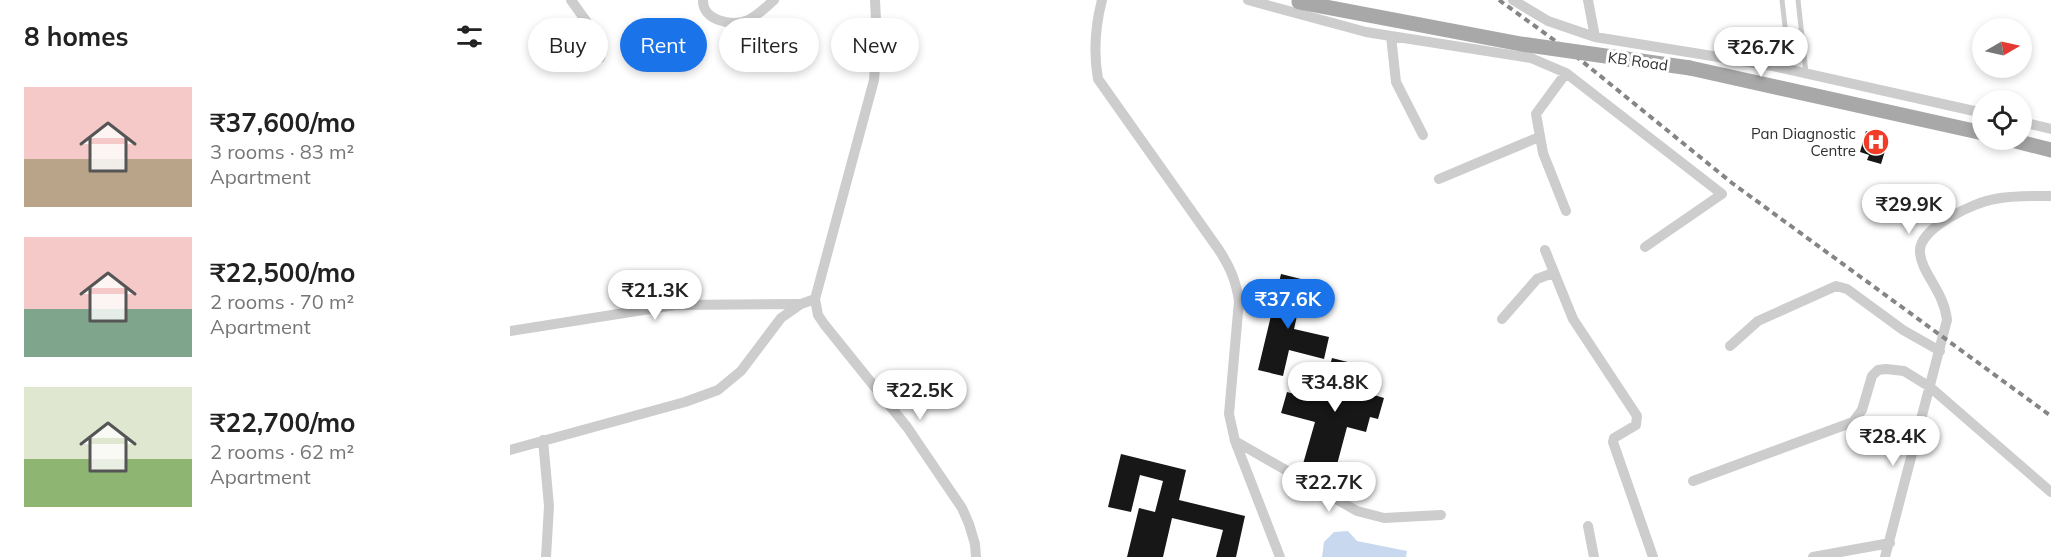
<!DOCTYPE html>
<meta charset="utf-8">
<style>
body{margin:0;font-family:Mulish,sans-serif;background:#f2f2f2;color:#222;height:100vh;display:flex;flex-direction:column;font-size:22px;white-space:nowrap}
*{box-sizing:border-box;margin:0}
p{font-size:20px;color:#767676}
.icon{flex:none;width:33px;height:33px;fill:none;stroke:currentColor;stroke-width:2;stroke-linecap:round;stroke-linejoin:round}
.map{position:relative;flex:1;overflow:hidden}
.drawer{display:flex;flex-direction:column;background:#fff;width:510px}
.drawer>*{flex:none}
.top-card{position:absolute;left:18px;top:18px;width:570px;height:54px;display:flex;gap:12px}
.needle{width:39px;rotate:81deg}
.fabs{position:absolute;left:1462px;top:18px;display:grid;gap:12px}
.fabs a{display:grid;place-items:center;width:60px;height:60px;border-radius:50%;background:#fff;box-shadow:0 3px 9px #0003;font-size:30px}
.price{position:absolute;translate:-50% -51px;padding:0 14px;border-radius:21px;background:#fff;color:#222;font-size:20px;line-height:39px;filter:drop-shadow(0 2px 3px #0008)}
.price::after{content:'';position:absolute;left:50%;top:36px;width:18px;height:14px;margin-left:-9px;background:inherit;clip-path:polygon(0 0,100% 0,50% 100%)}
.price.active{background:#1a73e8;color:#fff}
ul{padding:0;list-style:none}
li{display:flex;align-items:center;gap:18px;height:150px;padding:0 24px}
li span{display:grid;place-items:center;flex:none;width:168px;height:120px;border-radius:0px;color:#555}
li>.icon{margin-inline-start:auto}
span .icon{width:72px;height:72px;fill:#fffc;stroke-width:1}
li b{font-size:26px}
h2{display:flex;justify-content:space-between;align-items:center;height:72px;padding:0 24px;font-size:26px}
.chip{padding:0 21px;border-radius:27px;background:#fff;box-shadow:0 3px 9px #0003;font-size:21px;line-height:54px}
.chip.active{background:#1a73e8;color:#fff}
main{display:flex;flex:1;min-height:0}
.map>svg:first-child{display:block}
.water{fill:#c8d9ef}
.building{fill:#171717}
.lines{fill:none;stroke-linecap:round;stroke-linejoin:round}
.service{stroke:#cdcdcd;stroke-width:5}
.minor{stroke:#cdcdcd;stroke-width:10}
.primary{stroke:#a8a8a8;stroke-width:15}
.rail{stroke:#858585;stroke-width:4;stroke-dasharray:6 4.5;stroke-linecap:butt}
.primary-bridge{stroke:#a8a8a8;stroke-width:15}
.labels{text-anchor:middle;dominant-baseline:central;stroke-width:6;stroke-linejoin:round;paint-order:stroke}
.street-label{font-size:15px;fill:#303030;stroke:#fff}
.poi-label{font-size:15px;fill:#303030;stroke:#fff;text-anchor:end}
</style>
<main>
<section class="drawer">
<h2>8 homes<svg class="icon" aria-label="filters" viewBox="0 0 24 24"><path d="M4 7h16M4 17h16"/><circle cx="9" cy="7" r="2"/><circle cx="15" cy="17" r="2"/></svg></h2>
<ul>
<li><span style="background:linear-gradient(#f6c9c9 60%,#b9a48a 0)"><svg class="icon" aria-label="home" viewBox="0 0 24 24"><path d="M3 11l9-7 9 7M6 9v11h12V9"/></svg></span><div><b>₹37,600/mo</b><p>3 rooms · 83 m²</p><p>Apartment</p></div></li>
<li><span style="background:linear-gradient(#f6c9c9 60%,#7fa58c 0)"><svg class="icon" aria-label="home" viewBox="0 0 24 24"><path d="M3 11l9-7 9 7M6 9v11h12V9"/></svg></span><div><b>₹22,500/mo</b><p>2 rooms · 70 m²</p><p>Apartment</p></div></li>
<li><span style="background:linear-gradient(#dfe7d0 60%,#8fb573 0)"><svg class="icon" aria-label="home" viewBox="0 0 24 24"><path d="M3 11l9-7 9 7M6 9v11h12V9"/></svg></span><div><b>₹22,700/mo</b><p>2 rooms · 62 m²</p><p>Apartment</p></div></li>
</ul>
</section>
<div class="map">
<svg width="1541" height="557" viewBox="0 0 1541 557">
<rect width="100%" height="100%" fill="#fff"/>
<path class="water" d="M838,531L847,541L897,551L896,557H812L814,542L824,532Z"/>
<path class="building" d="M1356,131L1379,138L1371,164L1357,160L1359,155L1350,152Z
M771,274L795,280L784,329L819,337L814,359L779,350L773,376L748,370Z
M822,358L857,367L851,391L874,398L868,419L860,417L856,432L837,427L825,472L793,464L805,422L771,413L777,392L811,401Z
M611,454L676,470L669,500L735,516L726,557H706L713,530L662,518L653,557H617L629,508L645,512L653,481L630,475L621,512L598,507Z"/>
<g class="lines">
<path class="service" d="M1272,0L1280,70
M1288,0L1296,73"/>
<path class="minor" d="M61,0L86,35L90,58
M193,0C192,20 221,27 238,20C247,16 256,7 264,0
M365,0L367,41L364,80L305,299L308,315L314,324L397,427L452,508L459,524L465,544L466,557
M592,0C585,27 583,51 588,79L709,250C720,267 726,281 729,301L719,414L725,441L770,557
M738,0L856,32L881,36L886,82L913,135
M1003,0L1038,21L1085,37
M1078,0L1085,37L1258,65L1473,113
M881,36L1021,58L1056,73L1212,194L1135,247
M1056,73L1026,114L1033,153L1056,211
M1512,122L1541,129
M929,179L1029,137
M1035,250L1063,319L1127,416L1126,425L1104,438L1103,442L1143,557
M992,319L1027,279L1043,273
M0,331L165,305L289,304
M1220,346L1248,321L1326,286L1337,289L1393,330L1430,351
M33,440L39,506L36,557
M725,441L847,511L874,518L931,515
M0,450L175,402L208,390L231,371L271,318L291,304L305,299
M1183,481L1343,422L1352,410L1362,376L1368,370L1376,369L1394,371L1420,387L1541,492
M1078,526L1084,557
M1303,557L1380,543
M1375,557L1437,320C1434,291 1411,273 1410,252C1408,228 1465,202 1485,199C1503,195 1523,196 1541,196"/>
<path class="primary" d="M1180,68L1473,133
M1502,140L1541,150"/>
<path class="rail" d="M989,0L1062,53L1222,183L1541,416"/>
<path class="primary-bridge" d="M789,2L1011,44L1180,68"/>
</g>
<defs>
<symbol id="hospital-disc" viewBox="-11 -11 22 22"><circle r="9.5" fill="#f13d28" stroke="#fff"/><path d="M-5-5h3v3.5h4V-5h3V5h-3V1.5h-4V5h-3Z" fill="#fff"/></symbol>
</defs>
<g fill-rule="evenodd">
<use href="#hospital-disc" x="1351" y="127" width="30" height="30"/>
</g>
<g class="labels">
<g class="street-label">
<text transform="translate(1128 61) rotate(8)">KB Road</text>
</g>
<g class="poi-label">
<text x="1346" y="133">Pan Diagnostic<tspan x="1346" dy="17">Centre</tspan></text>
</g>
</g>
</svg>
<div class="fabs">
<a><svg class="needle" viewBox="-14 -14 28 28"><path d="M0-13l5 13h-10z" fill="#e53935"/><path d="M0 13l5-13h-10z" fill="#767676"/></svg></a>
<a><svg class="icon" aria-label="locate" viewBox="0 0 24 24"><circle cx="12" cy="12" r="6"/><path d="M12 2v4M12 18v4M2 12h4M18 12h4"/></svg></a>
</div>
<b class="price" style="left:1251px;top:78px">₹26.7K</b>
<b class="price" style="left:1399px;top:235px">₹29.9K</b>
<b class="price" style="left:145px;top:321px">₹21.3K</b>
<b class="price active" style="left:778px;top:330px">₹37.6K</b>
<b class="price" style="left:825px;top:413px">₹34.8K</b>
<b class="price" style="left:410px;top:421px">₹22.5K</b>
<b class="price" style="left:1383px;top:467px">₹28.4K</b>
<b class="price" style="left:819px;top:513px">₹22.7K</b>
<div class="top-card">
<a class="chip">Buy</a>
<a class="chip active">Rent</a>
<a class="chip">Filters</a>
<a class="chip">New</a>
</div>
</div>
</main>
